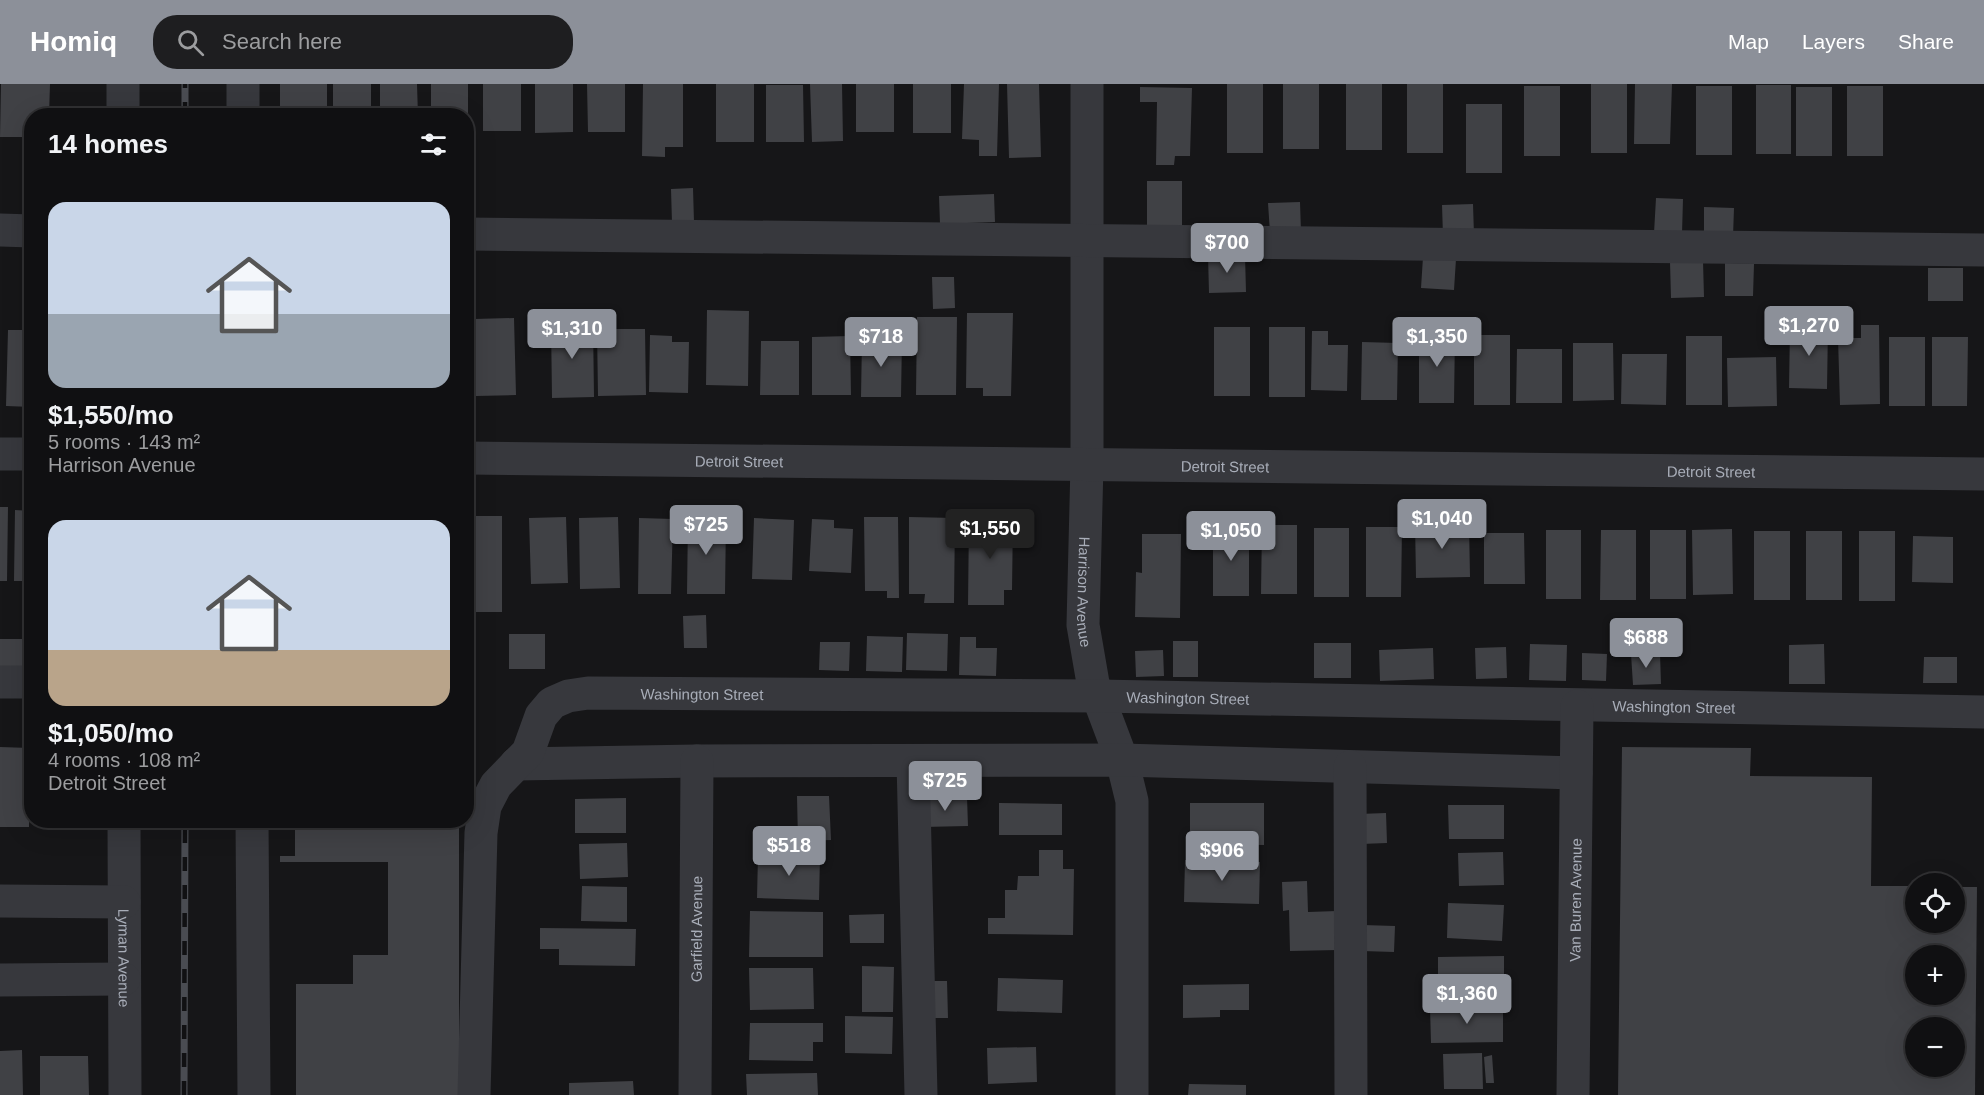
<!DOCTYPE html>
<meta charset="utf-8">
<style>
body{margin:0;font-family:Helvetica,sans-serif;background:#1e1e20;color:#f1f3f6;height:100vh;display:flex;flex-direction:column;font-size:22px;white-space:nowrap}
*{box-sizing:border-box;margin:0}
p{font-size:20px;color:#9c9d9f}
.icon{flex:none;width:33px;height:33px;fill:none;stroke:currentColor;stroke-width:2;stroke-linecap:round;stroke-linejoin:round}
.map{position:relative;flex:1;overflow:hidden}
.panel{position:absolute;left:24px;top:24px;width:450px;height:720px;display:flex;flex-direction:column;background:#101012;border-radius:24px;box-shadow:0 6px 24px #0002,0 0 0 2px #303032}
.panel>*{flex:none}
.controls{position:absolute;left:1905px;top:789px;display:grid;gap:12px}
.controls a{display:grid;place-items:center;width:60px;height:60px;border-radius:50%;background:#101012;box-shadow:0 6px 24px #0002,0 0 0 2px #303032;font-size:30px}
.price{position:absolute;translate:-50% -51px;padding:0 14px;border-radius:6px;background:#8c9099;color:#fff;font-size:20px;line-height:39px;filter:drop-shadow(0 2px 3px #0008)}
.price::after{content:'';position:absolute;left:50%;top:36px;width:18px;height:14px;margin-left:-9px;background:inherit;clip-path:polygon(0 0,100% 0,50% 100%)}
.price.selected{background:#222;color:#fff}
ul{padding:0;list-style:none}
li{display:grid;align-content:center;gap:12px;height:318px;padding:0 24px}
li span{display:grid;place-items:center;height:186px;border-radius:18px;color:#555}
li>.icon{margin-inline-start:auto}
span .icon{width:108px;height:108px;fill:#fffc;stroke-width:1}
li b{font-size:26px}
h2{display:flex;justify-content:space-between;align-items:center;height:72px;padding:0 24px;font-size:26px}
header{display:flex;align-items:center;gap:36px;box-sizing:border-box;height:84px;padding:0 30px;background:#8c9099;color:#fff}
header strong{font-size:28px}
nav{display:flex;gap:33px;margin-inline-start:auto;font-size:21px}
.search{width:420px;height:54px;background:#1e1e20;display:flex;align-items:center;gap:15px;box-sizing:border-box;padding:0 21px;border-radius:24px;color:#9c9d9f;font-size:22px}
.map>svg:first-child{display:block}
.building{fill:#404145;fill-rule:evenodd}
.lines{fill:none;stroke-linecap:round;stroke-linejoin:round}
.minor{stroke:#37383d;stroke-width:33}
.rail-casing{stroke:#4a4c52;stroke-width:7}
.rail{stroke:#111113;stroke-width:4.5;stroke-dasharray:14;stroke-linecap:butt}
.labels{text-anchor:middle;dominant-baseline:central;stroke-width:6;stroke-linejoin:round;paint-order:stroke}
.street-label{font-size:15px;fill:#a8adb8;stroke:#111113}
</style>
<header>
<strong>Homiq</strong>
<div class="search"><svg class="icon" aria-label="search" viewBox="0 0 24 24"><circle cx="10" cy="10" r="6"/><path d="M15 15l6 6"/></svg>Search here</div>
<nav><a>Map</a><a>Layers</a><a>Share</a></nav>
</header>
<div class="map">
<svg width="1984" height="1011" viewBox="0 0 1984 1011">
<rect width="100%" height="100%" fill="#161618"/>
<path class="building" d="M1,0H50L49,32H32V53H0Z
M280,0H327V32H280Z
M333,0H371V32H333Z
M380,0H417L418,32H380Z
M431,0H468V32H431Z
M483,0H521V47H483Z
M535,0H573V48L535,49Z
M587,0H625V48H588Z
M643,0H683V63H665V73L642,72Z
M716,0H754V58H716Z
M810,0H842L843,57L812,58Z
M856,0H894V48H856Z
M913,0H951V49H913Z
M964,0H999L997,72H979V56L962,55Z
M1007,0H1039L1041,73L1009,74Z
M1227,0H1263V69H1227Z
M1283,0H1319V65H1283Z
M1346,0H1382V66H1346Z
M1407,0H1443V69H1407Z
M1591,0H1627V69H1591Z
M1635,0H1672L1670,60H1634Z
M766,1H803L804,58H766Z
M1756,1H1791V70H1756Z
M1524,2H1560V72H1524Z
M1696,2H1732V71H1696Z
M1847,2H1883V72H1847Z
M1140,3L1192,4L1190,72H1175L1174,81H1156L1157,18H1140Z
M1796,3H1832V72H1796Z
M1466,20H1502V89H1466Z
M1147,97H1182V146H1147Z
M466,102H471L470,141H466Z
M693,104L694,138L672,139L671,105Z
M994,110L995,138L940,140L939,112Z
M1656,114L1683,115L1682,150L1654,149Z
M1300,118L1301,148L1270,149L1268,119Z
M1473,120L1474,151L1443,152L1442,121Z
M1704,123L1734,124L1733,153L1704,152Z
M1208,171H1245L1246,208L1209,209Z
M1423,173L1456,175L1454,206L1421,204Z
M1703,177L1704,213L1671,214L1670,178Z
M1725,179L1754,180L1753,212H1725Z
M1928,184H1963V217H1928Z
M932,193H954L955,224L933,225Z
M707,226L749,227L748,302L706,301Z
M967,229H1013L1011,312H983V304H966Z
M917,233H957L956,311H916Z
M514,234L516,311L476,312L474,235Z
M593,238L594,313L552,314L551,239Z
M466,241H470L472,304H466Z
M1861,241H1879L1880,320L1840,321L1838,254H1861Z
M1790,242H1828L1827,305L1789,304Z
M1214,243H1250V312H1214Z
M1269,243H1305V313H1269Z
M597,245H645L646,311L598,312Z
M8,246H32V323L6,322Z
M1312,247H1328V261H1348L1347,307L1311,306Z
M1419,249H1455L1454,319H1419Z
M650,251L672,252V258H689L688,309L649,308Z
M1474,251H1510V321H1474Z
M850,252L851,311H812V253Z
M1686,252H1722V321H1686Z
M1889,253H1925V322H1889Z
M1932,253H1968L1967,322H1932Z
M862,255H902L901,313H861Z
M761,257H799V311H760Z
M1362,258L1398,259L1397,316H1361Z
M1573,259H1613L1614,316L1573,317Z
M1517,265H1562V319H1516Z
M1622,270H1667L1666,321L1621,320Z
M1776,273L1777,322L1728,323L1727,274Z
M0,423H8L7,497H0Z
M15,426L32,427V497H14Z
M466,432H502V528H467Z
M566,433L568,499L531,500L529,434Z
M618,433L620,504L580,505L579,434Z
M864,433H898L899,514H887V507H865Z
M909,433L955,434L954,519H924L925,510H909Z
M969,433H1013L1012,506H1004V521H968Z
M639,434L673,435L671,510H638Z
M688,434L726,435L725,510H687Z
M754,434L794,436L792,496L752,495Z
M812,435L834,436V444L853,445L851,489L809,487Z
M1415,439H1469L1470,493L1416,494Z
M1262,441H1297V510H1261Z
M1213,443H1249V512H1213Z
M1366,443H1402L1401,513H1366Z
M1314,444H1349V513H1314Z
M1732,445L1733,510L1693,511L1692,446Z
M1546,446H1581V515H1546Z
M1601,446H1636V516H1600Z
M1650,446H1686V515H1650Z
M1754,447H1790V516H1754Z
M1806,447H1842V516H1806Z
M1859,447H1895V517H1859Z
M1484,449H1524L1525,500H1484Z
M1142,450H1181L1180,534L1135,533L1136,488L1142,489Z
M1913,452L1953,453V499L1912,498Z
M706,531L707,564H684L683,532Z
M907,549L948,550L947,587L906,586Z
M509,550H545V585H509Z
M867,552L903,553L902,588L866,587Z
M960,553H976V564H997L996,592L959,591Z
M0,555H32V582H0Z
M1173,557H1198V593H1173Z
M820,558H850L849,587L819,586Z
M1314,559H1351V594H1314Z
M1530,560L1567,561L1566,597L1529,596Z
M1824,560L1825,600H1789V561Z
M1506,563L1507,594L1476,595L1475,564Z
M1433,564L1434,595L1380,597L1379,566Z
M1163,566L1164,592L1136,593L1135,567Z
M1582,569L1607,570L1606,597L1582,596Z
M1660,569L1661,600L1633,601L1631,570Z
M1924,573H1957V599H1923Z
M0,663L30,664L29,743H0Z
M1622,663L1751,664L1750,692L1872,693L1871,802H1916V838H1954V803H1977L1975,1011H1618ZM1916,872H1954V910H1916ZM1916,944H1954V982H1916Z
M797,712H829L831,756L798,757Z
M967,713L968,742L923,743V714Z
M626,714V749H575V715Z
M999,719L1062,720V751H999Z
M1190,719H1264V761L1190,760Z
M1448,721H1504V755H1449Z
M1386,729L1387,759L1361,760L1359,730Z
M37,736H81V744L36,743Z
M295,736H459V1011H296V900H353V871H388V778H280V772H295Z
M627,759L628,793L580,795L579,760Z
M1039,766H1063V785H1074L1073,851L988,850V834H1005V806H1017L1018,792H1039Z
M1503,768L1504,801L1459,802L1458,769Z
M758,771L820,772L819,816L757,814Z
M1185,776L1260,778L1259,820L1184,818Z
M1307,797L1308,828L1337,827L1338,866L1290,867L1289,826L1283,827L1282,798Z
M582,802L627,803V838L581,837Z
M1448,819L1504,821L1502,857L1447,854Z
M750,827L823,828V873H749Z
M884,830V859H850L849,831Z
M1363,841L1395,842L1394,868L1362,867Z
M540,844L636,845L635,882L559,881V865H540Z
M1504,872V905H1438V873Z
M862,882L894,883L893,928H862Z
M749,884H813L814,925L750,926Z
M998,894L1063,896L1062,929L997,927Z
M925,897H947L948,934H926Z
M1249,900V926H1220V933L1183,934V901Z
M1430,923H1503V958L1431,959Z
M845,932L893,933L892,970L845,969Z
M750,939H823V958H813V977L749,976Z
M1036,963L1037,998L988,1000L987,964Z
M22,966L23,1011H0V967Z
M1482,969L1483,1005H1444L1443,970Z
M1492,971L1494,999H1486L1484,973Z
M40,972H88L89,1011H40Z
M817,989L818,1011H747L746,990Z
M633,997L634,1011H569V999Z
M1189,1000L1246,1001V1011H1188Z"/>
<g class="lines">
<g class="minor">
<path d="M243,0V32"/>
<path id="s1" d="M1087,0V380L1083,541L1093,599L1122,676L1132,717V1011"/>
<path d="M123,32V0"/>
<path d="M0,146L32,147"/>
<path d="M466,150L1984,166"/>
<path d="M0,370H32"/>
<path id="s2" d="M466,374L1984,390"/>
<path d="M0,598H32"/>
<path d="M913,677L921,1011"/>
<path d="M516,680L697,677L1122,676L1576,689"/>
<path d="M1350,683L1351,1011"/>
<path id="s3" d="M124,736L125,1011"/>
<path d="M252,736L254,1011"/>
<path d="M0,817L124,818"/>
<path d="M0,896L124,895"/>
<path id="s4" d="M474,1011L481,749L485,722L496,701L528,668L541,632L552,619L568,612L588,609L1098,612L1983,628"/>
<path id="s5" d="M695,1011L697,677"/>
<path id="s6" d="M1573,1011L1577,622"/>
</g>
<defs>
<path id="rail" d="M185,32V0
M184,1011L185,736"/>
</defs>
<use href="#rail" class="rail-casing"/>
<use href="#rail" class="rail"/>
</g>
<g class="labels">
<g class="street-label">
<text stroke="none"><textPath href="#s2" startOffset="273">Detroit Street</textPath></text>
<text stroke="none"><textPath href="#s2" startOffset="759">Detroit Street</textPath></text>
<text stroke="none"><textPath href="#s2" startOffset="1245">Detroit Street</textPath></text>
<text stroke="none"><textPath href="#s1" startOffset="508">Harrison Avenue</textPath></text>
<text stroke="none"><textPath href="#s4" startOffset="566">Washington Street</textPath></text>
<text stroke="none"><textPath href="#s4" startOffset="1052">Washington Street</textPath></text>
<text stroke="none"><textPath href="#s4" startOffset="1538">Washington Street</textPath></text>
<text stroke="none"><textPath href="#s6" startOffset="195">Van Buren Avenue</textPath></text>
<text stroke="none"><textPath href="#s5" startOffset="166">Garfield Avenue</textPath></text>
<text stroke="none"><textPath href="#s3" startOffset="138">Lyman Avenue</textPath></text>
</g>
</g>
</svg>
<div class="controls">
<a><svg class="icon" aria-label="locate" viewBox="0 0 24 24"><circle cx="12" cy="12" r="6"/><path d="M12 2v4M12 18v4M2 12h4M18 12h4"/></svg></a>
<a>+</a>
<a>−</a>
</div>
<b class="price" style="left:1227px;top:190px">$700</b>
<b class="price" style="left:1809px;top:273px">$1,270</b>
<b class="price" style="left:572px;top:276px">$1,310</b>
<b class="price" style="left:881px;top:284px">$718</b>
<b class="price" style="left:1437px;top:284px">$1,350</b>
<b class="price" style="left:1442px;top:466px">$1,040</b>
<b class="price" style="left:706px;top:472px">$725</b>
<b class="price selected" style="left:990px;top:476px">$1,550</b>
<b class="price" style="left:1231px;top:478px">$1,050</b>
<b class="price" style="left:1646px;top:585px">$688</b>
<b class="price" style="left:945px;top:728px">$725</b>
<b class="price" style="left:789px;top:793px">$518</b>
<b class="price" style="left:1222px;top:798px">$906</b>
<b class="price" style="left:1467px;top:941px">$1,360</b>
<section class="panel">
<h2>14 homes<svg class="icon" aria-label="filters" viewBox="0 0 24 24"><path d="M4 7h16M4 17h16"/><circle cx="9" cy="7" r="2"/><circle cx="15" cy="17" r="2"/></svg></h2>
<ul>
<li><span style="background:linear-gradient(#c9d6e8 60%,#9aa5b1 0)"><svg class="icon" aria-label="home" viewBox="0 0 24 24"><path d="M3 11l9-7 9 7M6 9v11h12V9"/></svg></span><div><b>$1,550/mo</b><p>5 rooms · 143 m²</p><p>Harrison Avenue</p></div></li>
<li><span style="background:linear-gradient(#c9d6e8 70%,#b9a48a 0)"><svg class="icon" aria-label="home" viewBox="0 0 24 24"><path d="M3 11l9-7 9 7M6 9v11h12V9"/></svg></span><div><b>$1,050/mo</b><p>4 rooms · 108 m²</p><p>Detroit Street</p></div></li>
</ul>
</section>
</div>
